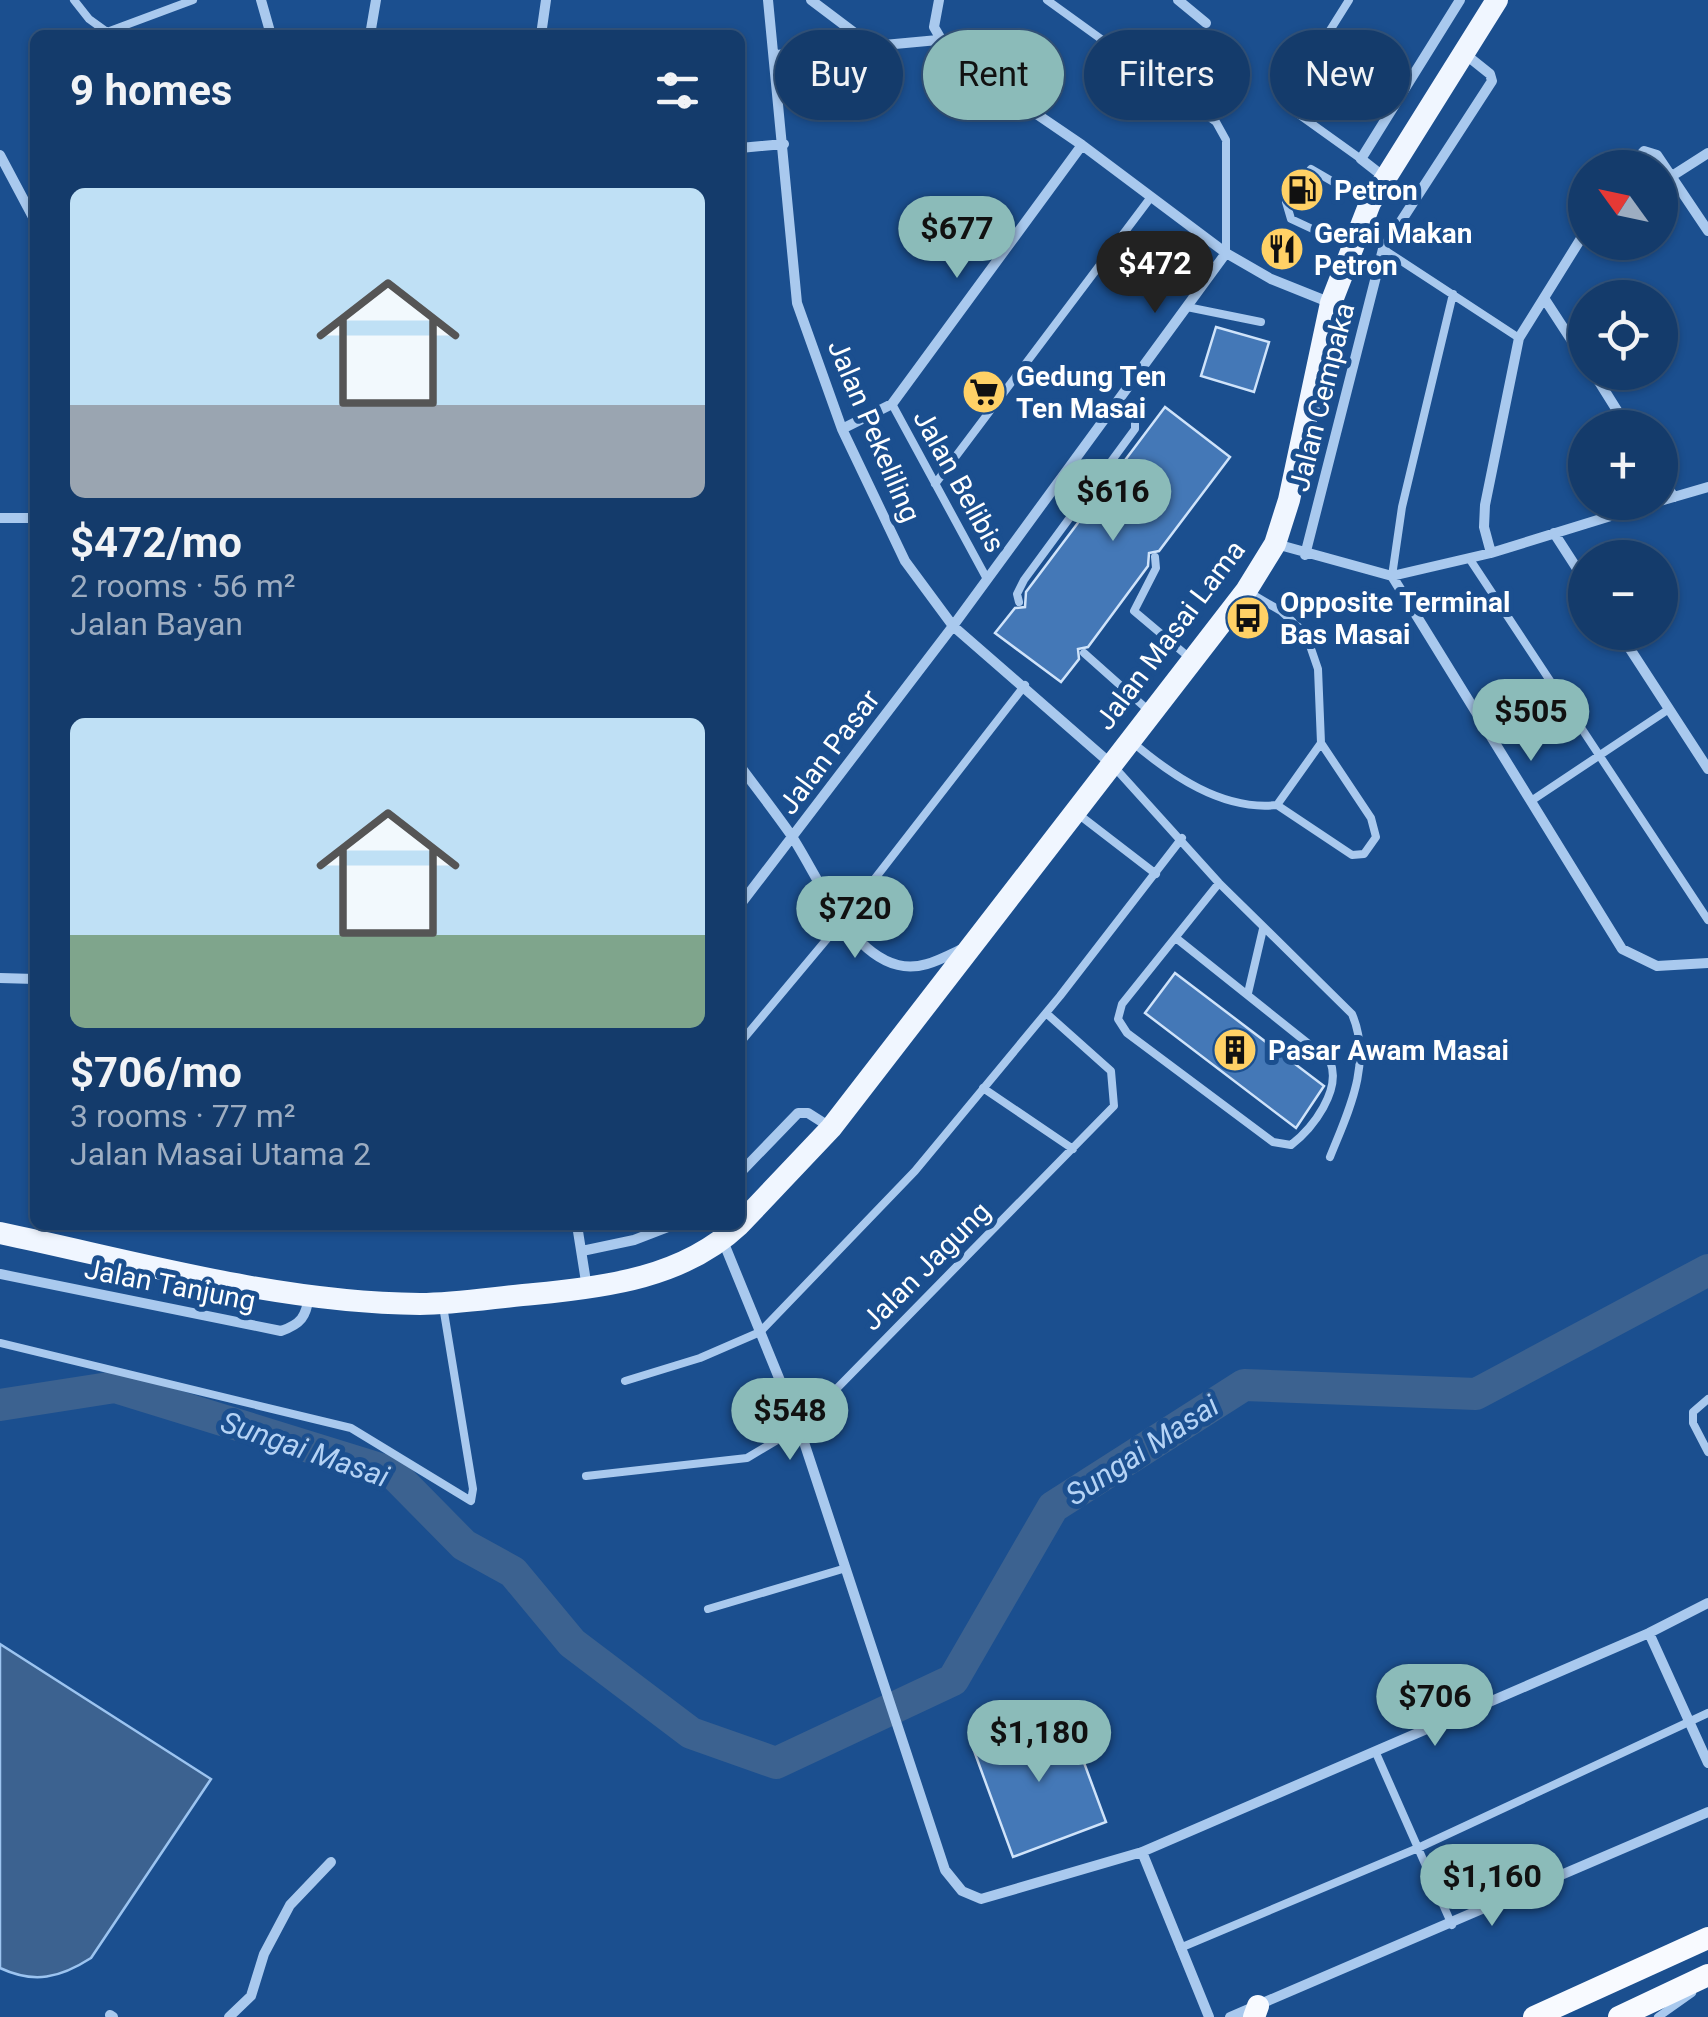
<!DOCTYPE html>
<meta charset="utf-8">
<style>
body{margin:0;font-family:Roboto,sans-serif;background:#1d4271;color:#f1f3f6;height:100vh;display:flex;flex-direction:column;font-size:38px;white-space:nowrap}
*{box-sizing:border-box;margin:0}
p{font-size:32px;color:#9dadc1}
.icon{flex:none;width:55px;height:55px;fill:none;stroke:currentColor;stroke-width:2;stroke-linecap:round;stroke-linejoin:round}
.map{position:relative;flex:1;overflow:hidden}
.drawer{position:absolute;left:30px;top:30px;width:715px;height:1200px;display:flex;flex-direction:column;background:#143b6b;border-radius:15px;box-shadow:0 2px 8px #0004,0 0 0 2px #33557e}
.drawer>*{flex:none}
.top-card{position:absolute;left:775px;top:30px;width:782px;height:90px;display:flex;gap:20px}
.needle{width:65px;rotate:303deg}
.fabs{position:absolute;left:1568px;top:150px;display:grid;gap:20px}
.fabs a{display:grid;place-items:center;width:110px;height:110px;border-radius:50%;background:#143b6b;box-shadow:0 2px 8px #0004,0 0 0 2px #33557e;font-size:50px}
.price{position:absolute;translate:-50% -85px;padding:0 22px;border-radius:35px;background:#8bbbb9;color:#111;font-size:32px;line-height:65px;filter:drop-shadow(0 2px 5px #0008)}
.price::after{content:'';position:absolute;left:50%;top:60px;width:30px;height:22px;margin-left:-15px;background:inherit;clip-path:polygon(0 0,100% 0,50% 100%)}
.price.current{background:#222;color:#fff}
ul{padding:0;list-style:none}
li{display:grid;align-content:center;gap:20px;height:530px;padding:0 40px}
li span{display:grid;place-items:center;height:310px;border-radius:15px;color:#555}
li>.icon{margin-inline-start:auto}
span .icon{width:180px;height:180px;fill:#fffc;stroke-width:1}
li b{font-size:42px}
h2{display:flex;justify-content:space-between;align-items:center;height:120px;padding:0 40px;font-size:42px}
.tag{padding:0 35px;border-radius:45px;background:#143b6b;box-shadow:0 2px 8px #0004,0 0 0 2px #33557e;font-size:35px;line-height:90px}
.tag.current{background:#8bbbb9;color:#111}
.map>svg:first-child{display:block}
.water{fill:#3c6290;stroke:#9cc4f0;stroke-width:2.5}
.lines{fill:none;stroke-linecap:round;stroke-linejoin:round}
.river{stroke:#3c6290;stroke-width:32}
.building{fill:#4478b7;stroke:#cfe3fa;stroke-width:2.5}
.service{stroke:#a9c9ee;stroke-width:8}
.minor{stroke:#a9c9ee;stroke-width:10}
.primary{stroke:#f0f6ff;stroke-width:22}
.trunk{stroke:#f8faff;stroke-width:22}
.labels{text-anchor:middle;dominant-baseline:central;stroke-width:10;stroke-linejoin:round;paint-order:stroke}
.poi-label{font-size:28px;font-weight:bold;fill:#fff;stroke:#1b4f8f;text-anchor:start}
.street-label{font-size:28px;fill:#fff;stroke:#1b4f8f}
.water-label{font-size:30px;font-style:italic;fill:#b5d3f5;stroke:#1b4f8f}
</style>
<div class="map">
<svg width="1708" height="2017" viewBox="0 0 1708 2017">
<rect width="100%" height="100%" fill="#1b4f8f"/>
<path class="water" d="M0,1644L211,1779L91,1958C60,1978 34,1984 0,1968Z"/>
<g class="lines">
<path class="river" d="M0,1405L115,1387L393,1473L464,1545L513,1572L572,1643L691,1733L776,1763L953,1680L1053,1507L1244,1385L1476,1394L1708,1270"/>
</g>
<path class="building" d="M1216,327L1269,342L1254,392L1201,376Z
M1165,407L1230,457L1159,551L1149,553L1148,566L1088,647L1078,649L1079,659L1061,682L995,633L1015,608L1025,607L1026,592Z
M1175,973L1324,1086L1296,1128L1145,1013Z
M1066,1714L1106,1822L1013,1857L973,1748Z"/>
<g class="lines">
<path class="service" d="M74,0L89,19L107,32L193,0
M1047,0L1216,122L1226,140V253
M1349,0L1290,94L1294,111L1361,159
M1351,247L1291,219L1286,202L1311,169L1366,201
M1383,249L1519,338
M1187,307L1261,322
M892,404L987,579
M935,484L1151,197
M1155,557L1156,568L1134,611L1191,659
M1469,558L1708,920
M1392,576L1402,507L1453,294
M1019,602L1017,594L1024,580L1135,429V417L1116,403
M1084,653L1148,710
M1131,741C1171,775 1222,811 1277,805L1321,743L1318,669L1306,634L1281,611L1250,593
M1116,769L1219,883L1352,1014C1373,1063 1348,1112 1330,1157
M1531,801L1669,709
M1277,805L1352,855L1364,854L1376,837L1371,818L1321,743
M1078,814L1156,874
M1176,938L1330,1061C1342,1090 1313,1128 1291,1145L1273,1142L1127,1033L1118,1019L1122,1004L1219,883
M1248,993L1263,929
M740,1043L842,921L1025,685
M983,1088L1073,1149
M0,1343L351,1428L471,1501L473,1489L443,1306
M625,1381L700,1358L760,1332L915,1171L1060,996L1182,838
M1708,1399L1693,1412V1423L1708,1452
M586,1476L747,1458L799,1427L1114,1106L1111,1071L1046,1013
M708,1609L846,1568
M1376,1753L1452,1925
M1180,1948L1418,1848L1708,1713
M1658,2017L1692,1993"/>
<path class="minor" d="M261,0L271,35
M768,0L797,303L842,429L905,561L953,626L1110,763
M811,0L872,46
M939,0L934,27L950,55L1082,145L1226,253L1271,279L1331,303
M1178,0L1206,23
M370,35L376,0
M541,35L546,0
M776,55L938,40
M740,148L784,144
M0,155L35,221
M1629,168L1644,151L1657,155L1708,231
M1672,176L1708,153
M1384,177L1361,159L1460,0
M1544,298L1585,361
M1593,372L1628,428
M842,429L892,404L1082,145
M1660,476L1674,497
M1660,501L1708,487
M0,518H35
M1554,533L1585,581
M1276,544L1392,576L1491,553L1656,502
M1491,553L1484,527L1485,505L1519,338L1585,232
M1305,555L1383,249L1492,81L1490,74L1465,54
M1392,576L1622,949L1657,966L1708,963
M1619,632L1708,769
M740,766C757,789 775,812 791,835C817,874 848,953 898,965C922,971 942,958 964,948
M740,905L953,626L1226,253
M0,978L35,979
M740,1173L798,1113H808L830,1127
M577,1225L587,1288
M723,1241L799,1427L945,1870L962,1891L981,1899L1142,1852L1649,1633L1708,1603
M582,1251L634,1240L673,1225
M0,1274L281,1331C301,1324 306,1317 309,1296
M1649,1633L1708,1763
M1142,1852L1209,2017
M110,2015L113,2017
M229,2017L251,1996L264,1954L290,1905L331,1862
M1230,2017L1708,1812"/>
<path class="primary" d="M740,1224L831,1128L1246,591L1275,544L1289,500L1331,303L1370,203L1497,0
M0,1233C138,1262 279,1303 420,1304C458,1304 497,1297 534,1294C607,1287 684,1277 739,1225"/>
<path class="trunk" d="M1254,2017L1258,2006
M1534,2017L1708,1938
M1619,2017L1708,1975"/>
</g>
<defs>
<symbol id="fuel-disc" viewBox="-11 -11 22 22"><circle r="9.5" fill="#ffd166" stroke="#1b4f8f"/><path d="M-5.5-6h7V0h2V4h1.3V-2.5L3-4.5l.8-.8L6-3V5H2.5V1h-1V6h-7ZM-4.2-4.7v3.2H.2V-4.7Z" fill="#111"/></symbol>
<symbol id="restaurant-disc" viewBox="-11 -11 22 22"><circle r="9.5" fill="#ffd166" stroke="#1b4f8f"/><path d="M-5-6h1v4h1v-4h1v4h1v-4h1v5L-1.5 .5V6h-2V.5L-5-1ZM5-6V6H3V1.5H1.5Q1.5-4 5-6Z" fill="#111"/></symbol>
<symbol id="supermarket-disc" viewBox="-11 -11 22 22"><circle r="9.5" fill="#ffd166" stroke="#1b4f8f"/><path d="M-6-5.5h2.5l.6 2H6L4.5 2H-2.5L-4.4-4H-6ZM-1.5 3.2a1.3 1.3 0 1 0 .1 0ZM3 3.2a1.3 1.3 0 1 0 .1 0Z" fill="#111"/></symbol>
<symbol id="bus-disc" viewBox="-11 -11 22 22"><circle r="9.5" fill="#ffd166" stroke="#1b4f8f"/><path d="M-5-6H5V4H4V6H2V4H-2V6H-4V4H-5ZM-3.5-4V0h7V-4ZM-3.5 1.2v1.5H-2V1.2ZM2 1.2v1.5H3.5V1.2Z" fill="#111"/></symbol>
<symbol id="building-disc" viewBox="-11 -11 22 22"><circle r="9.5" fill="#ffd166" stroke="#1b4f8f"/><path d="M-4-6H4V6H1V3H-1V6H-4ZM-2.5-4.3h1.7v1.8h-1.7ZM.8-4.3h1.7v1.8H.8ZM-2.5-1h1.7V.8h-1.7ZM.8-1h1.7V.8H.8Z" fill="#111"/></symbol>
</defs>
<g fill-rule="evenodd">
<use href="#fuel-disc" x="1277" y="165" width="50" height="50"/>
<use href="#restaurant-disc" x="1257" y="224" width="50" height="50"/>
<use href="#supermarket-disc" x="959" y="367" width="50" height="50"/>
<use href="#bus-disc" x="1223" y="593" width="50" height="50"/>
<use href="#building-disc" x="1210" y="1025" width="50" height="50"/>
</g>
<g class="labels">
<g class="poi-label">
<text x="1334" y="190">Petron</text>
<text x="1314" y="233">Gerai Makan<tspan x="1314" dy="32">Petron</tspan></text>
<text x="1016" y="376">Gedung Ten<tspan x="1016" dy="32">Ten Masai</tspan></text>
<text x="1280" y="602">Opposite Terminal<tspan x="1280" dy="32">Bas Masai</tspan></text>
<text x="1268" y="1050">Pasar Awam Masai</text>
</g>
<g class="street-label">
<text transform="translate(1322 397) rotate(-76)">Jalan Cempaka</text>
<text transform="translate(874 431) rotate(67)">Jalan Pekeliling</text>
<text transform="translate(959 481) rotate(61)">Jalan Belibis</text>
<text transform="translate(1170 635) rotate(-53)">Jalan Masai Lama</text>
<text transform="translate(829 752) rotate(-53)">Jalan Pasar</text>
<text transform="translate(926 1266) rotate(-45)">Jalan Jagung</text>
<text transform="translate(170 1285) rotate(11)">Jalan Tanjung</text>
</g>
<g class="water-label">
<text transform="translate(305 1449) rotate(19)">Sungai Masai</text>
<text transform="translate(1142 1450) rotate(-33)">Sungai Masai</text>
</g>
</g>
</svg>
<div class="fabs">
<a><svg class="needle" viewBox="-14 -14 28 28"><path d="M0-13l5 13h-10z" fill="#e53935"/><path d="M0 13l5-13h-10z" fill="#9dadc1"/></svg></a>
<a><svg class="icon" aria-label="locate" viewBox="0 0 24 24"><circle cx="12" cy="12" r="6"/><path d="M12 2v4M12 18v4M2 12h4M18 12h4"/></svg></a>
<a>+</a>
<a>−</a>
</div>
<b class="price" style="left:957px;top:281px">$677</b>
<b class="price current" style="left:1155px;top:316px">$472</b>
<b class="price" style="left:1113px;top:544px">$616</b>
<b class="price" style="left:1531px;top:764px">$505</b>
<b class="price" style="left:855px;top:961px">$720</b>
<b class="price" style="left:790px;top:1463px">$548</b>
<b class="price" style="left:1435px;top:1749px">$706</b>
<b class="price" style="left:1039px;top:1785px">$1,180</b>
<b class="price" style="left:1492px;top:1929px">$1,160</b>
<div class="top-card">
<a class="tag">Buy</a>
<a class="tag current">Rent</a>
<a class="tag">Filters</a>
<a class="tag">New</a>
</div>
<section class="drawer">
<h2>9 homes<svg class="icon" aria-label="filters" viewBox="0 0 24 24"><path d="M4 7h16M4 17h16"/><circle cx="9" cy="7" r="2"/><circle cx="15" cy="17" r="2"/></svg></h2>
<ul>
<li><span style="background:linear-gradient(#bfe0f5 70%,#9aa5b1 0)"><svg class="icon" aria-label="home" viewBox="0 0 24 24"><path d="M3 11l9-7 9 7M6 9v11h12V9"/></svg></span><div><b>$472/mo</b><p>2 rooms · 56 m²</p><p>Jalan Bayan</p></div></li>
<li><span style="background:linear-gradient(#bfe0f5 70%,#7fa58c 0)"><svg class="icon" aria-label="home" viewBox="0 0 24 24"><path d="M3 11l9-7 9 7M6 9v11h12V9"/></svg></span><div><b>$706/mo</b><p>3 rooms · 77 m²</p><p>Jalan Masai Utama 2</p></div></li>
</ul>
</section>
</div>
